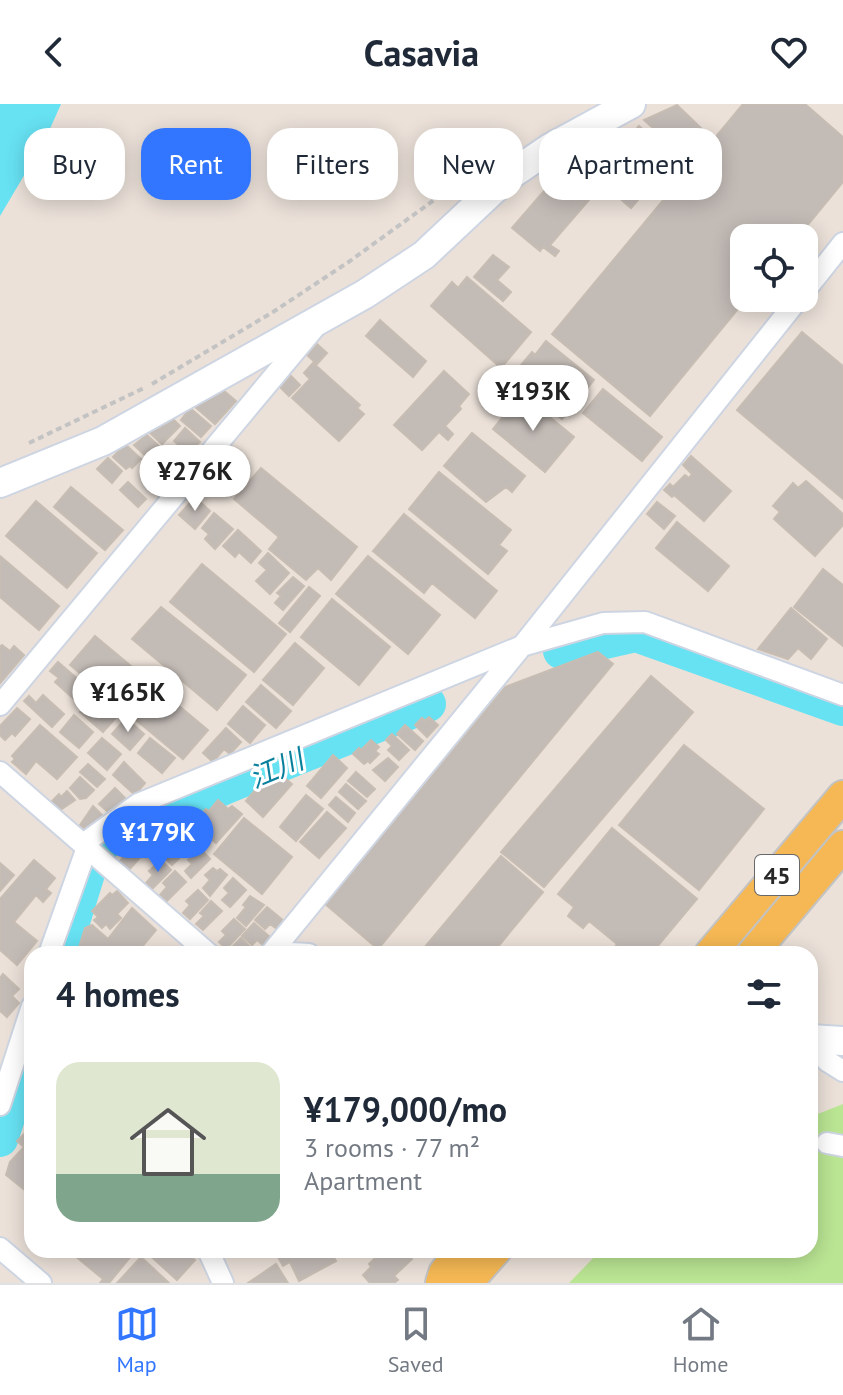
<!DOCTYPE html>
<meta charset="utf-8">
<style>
body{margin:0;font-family:"PT Sans","Noto Sans JP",sans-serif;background:#f6f6f7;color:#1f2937;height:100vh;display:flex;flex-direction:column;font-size:30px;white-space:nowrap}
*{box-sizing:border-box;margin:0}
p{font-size:26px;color:#747a83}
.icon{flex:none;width:44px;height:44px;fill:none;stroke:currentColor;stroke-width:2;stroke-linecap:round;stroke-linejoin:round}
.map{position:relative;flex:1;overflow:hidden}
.sheet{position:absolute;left:24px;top:842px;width:794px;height:312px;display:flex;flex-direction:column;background:#fff;border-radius:24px;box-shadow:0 4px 20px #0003}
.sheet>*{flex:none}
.hud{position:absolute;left:24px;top:24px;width:796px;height:72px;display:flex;gap:16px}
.tools{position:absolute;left:730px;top:120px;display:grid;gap:16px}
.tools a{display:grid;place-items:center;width:88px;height:88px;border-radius:16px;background:#fff;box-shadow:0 4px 20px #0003;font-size:40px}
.price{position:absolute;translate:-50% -68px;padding:0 18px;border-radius:28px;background:#fff;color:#222;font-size:26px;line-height:52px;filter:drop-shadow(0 2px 4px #0008)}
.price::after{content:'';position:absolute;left:50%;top:48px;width:24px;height:18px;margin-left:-12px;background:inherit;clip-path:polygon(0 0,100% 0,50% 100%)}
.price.on{background:#3276ff;color:#fff}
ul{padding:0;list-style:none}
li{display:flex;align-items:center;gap:24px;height:200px;padding:0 32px}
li+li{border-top:2px solid #e0e1e3}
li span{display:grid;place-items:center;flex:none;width:224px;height:160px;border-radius:24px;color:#555}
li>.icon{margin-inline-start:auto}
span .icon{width:96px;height:96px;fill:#fffc;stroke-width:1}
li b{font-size:34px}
h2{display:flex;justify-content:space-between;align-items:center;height:96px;padding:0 32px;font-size:34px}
.chip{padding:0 28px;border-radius:24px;background:#fff;box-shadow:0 4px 20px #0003;font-size:28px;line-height:72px}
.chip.on{background:#3276ff;color:#fff}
header{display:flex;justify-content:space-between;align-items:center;height:104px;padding:0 32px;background:#fff;font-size:36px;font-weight:700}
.dock{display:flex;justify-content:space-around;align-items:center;height:112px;border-top:2px solid #e0e1e3;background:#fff;font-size:22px;color:#747a83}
.dock a{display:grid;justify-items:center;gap:4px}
.dock .on{color:#3276ff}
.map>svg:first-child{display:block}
.green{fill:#bae593}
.water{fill:#67e2f3}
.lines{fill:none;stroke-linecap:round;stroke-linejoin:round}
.river{stroke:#67e2f3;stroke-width:36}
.building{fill:#c3bbb6;stroke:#c7bdb3;stroke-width:2}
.street-casing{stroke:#ced5e2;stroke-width:24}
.secondary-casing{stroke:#ced5e2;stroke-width:32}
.primary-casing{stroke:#c3c3c3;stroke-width:34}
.path{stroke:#c3c3c3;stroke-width:4;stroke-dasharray:6 4;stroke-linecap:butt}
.street{stroke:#fff;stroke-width:20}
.secondary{stroke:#fff;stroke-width:28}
.primary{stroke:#f5b854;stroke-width:30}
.labels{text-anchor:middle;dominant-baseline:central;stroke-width:6;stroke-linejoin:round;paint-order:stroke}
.shield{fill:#fff;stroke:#686868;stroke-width:2}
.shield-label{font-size:24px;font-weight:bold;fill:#282828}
.water-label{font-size:28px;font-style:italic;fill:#087f9c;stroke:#fff}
</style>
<header><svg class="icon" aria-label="back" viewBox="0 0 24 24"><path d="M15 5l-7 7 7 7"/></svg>Casavia<svg class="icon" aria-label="heart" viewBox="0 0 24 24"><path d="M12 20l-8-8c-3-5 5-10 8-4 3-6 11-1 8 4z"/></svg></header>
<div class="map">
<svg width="843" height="1179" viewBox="0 0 843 1179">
<rect width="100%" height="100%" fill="#ebe1d9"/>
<path class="green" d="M843,1000V1179H569L601,1146H810V1013Z"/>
<path class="water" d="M0,0H61L45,36L0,112Z"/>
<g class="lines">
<path class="river" d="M561,547L636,530L843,604
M62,850L94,747L110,734L226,682L428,600
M0,1035L32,939"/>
</g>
<path class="building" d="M743,0H805L843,33V78L797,134H744V194H747L650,312L552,230Z
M677,1L701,24L680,48L644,16Z
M639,22L675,53L631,104L595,73Z
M564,64L594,90L550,141L559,147L555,152L543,143L540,147L512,124Z
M493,151L509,163L497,176L511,188L503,197L474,173Z
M467,173L531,228L501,264L431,202L452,178L458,184Z
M380,216L426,257L413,273L366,232Z
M802,228L843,262V395L737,306Z
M546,237L594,276L562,315L511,273L532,248L535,251Z
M317,240L327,249L317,260L307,251Z
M313,259L360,301L357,304L364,310L339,337L292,294L310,275L304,269Z
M444,267L469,290L459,302L461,305L445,322L453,330L448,336L439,328L422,346L394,321Z
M291,272L300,281L289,292L280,283Z
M222,285L236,297L215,320L194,302Z
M603,285L662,333L642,357L583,309Z
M521,290L574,333L545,368L493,325Z
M190,304L211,322L201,333L181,316Z
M172,314L180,322L162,340L150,329L156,323L159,325L164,319L166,321Z
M185,324L200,338L187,349L174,337Z
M472,329L525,372L512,388L506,383L486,398L444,362Z
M147,331L161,344L150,356L134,341Z
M125,340L141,355L132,364L130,362L126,365L113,353Z
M166,347L182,361L173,373L156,358Z
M691,352L731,387L704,417L674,391L672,393L664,386L670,380L673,383L685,371L689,374L692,370L683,361Z
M108,354L122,367L112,379L97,365Z
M151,359L170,376L161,385L142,368Z
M261,364L357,443L331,476L318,464L306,476L269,445L279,433L234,395Z
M439,368L511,426L499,441L507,447L488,470L409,405Z
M806,377L843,410V421L815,452L774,415L780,408L773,402L793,379L798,384Z
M128,378L146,395L138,403L120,386Z
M71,383L123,426L105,446L54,403Z
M195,393L210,407L195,425L179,411Z
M36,397L97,449L67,484L6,432Z
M657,398L675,412L664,425L647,410Z
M214,409L233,425L215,445L205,435L209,430L202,424Z
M404,410L497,487L475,514L432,479L424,489L373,447Z
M677,418L729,462L708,487L656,444Z
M238,426L261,447L251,459L239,448L235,453L223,442Z
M268,449L289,469L270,490L256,477L267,466L259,459Z
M0,452L59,502L39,526L0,493Z
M368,452L440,511L408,550L336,490Z
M202,460L286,530L254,568L170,498Z
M823,465L843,481V542L794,503Z
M293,473L304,482L283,506L275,499L281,492L277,489Z
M309,483L320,492L290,528L279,519Z
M332,495L390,543L359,581L301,533Z
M161,503L246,571L217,606L132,535Z
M791,504L827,535L811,555L798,544L788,555L758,545Z
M95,532L208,626L183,655L70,561Z
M295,539L324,564L293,601L263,576Z
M2,541L10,547L14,542L24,551L1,578L0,543Z
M598,548L613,560L378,845L325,800L505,583Z
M58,558L87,583L75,596L55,578L59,574L50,567Z
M651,572L693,608L544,783L501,748Z
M261,581L291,607L276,624L246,598Z
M95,590L119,610L103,628L80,608Z
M43,591L64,610L52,623L24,597L29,592L36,599Z
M243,602L265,621L250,639L228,620Z
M17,604L30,615L15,632L12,629L5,636L0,631V622Z
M74,611L93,628L79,644L60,628Z
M429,613L438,621L427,633L415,621L422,614L425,617Z
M126,614L144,630L130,646L112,630Z
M40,621L77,653L57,675L36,657L26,670L12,658L15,655L12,652Z
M405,621L423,637L415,646L397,630Z
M226,624L241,638L230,650L224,645L213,658L203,649Z
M392,630L409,646L399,656L388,646L392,642L386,636Z
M102,634L121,650L107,666L88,649Z
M150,634L175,654L162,669L138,649Z
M371,636L379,643L375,647L379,650L370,659L368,657L364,660L353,650L359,644L361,646Z
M684,641L764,705L699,786L619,721Z
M333,651L347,664L321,694L307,682Z
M388,654L398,663L385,677L373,666Z
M124,658L145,679L135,691L113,671Z
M88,660L105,675L97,683L80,668Z
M356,668L375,685L367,693L348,677Z
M280,670L292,680L263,713L246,697L255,686L257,689L269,676L272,678Z
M80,673L94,686L86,694L80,695L70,684Z
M346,680L366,697L358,705L339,688Z
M115,684L126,695L110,710L99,700Z
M67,687L75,696L59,707L51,698L59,690L61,693Z
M306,691L323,705L296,737L280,723Z
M336,693L355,709L348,718L329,701Z
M218,696L228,705L232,702L242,710L216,739L197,722L205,713L201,710L206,705L209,707Z
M93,702L104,713L89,729L80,721Z
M327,708L346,724L319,754L300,738Z
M244,714L292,753L262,790L214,750Z
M166,720L173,727L152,749L145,741L148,738L145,735L157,723L160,726Z
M612,724L697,795L651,850H615L612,847L617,840L589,817L583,824L568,812L574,803L558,790Z
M177,732L183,737L186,734L193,741L172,761L165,754L174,745L169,740Z
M136,739L145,748L128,767L119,758Z
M200,744L210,755L191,774L185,767L192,760L188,756Z
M501,752L543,788L492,850H419Z
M34,756L55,774L46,785L51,789L43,798L36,791L14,818L37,837L17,861L0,846V795Z
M161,756L171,766L152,785L146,779L153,771L149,767Z
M0,759L14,771L0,787Z
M213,764L217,767L220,765L227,771L210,792L203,784L210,776L205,771Z
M175,767L186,778L167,797L160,791L167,783L163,779Z
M233,774L246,786L230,803L222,796L229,789L224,784Z
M198,786L208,796L190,815L183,809L190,801L186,797Z
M117,787L128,799L117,810L121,814L110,825L106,820L102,824L94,816L98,813L92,807L110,789L112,791Z
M250,792L264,801L246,822L237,814L246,803L243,801Z
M211,797L222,807L203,826L196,820L204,812L200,809Z
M267,803L284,817L277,825L270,820L265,825L255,816Z
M132,804L156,826L136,850H77L85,824L92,821L108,835Z
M234,815L245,825L226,845L219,838L226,831L222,827Z
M254,819L270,833L263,841L257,836L252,841L242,832Z
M241,834L256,849L255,850H230L234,847L231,844Z
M3,870L19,885L12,892L19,899L7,913L0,907V874Z
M25,1029L32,1035V1092L6,1071L10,1058L24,1043L17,1037Z
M68,1146H136L109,1179H100L103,1175Z
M144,1146H183L195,1156L177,1176Z
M274,1146H330L336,1157L299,1177L290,1158L283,1162Z
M384,1146H403L412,1155L394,1172L398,1176L394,1179H370L363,1171L371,1163L369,1160Z
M141,1153L169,1179H117Z
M276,1160L288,1179H248Z"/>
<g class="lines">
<defs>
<path id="street" d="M804,188L843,139
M0,601L315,223
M0,668L209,850
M272,848L522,542L799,194
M49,850L90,735L138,700L522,542L603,519L645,518L843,591
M270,850L272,848L309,850
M822,937L827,957L843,967
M0,1001L32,902
M827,1039L843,1042
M0,1144L41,1179
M208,1146L223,1179"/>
<path id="secondary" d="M0,379L103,337L365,190L424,151L506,74L550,44L631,0
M810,935L843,937"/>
<path id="primary" d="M710,850L843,692
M752,850L843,742
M441,1179L444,1169L462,1146
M467,1179L496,1146"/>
</defs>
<use href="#street" class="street-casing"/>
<use href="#secondary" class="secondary-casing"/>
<use href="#primary" class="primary-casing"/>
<path class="path" d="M152,280L273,208L350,157L481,62
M29,339L144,284"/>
<use href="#street" class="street"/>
<use href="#secondary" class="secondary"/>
<use href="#primary" class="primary"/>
</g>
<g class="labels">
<rect class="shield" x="755" y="751" width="44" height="40" rx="6"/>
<g class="shield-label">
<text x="777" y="771">45</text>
</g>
<g class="water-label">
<text transform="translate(276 664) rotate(-23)">江川</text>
</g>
</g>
</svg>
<div class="tools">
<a><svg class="icon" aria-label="locate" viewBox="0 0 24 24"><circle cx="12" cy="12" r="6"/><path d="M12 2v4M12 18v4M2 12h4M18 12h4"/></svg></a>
</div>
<b class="price" style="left:533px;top:329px">¥193K</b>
<b class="price" style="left:195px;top:409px">¥276K</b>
<b class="price" style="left:128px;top:630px">¥165K</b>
<b class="price on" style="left:158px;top:770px">¥179K</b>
<div class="hud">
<a class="chip">Buy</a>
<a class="chip on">Rent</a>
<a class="chip">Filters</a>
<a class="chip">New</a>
<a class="chip">Apartment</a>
</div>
<section class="sheet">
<h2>4 homes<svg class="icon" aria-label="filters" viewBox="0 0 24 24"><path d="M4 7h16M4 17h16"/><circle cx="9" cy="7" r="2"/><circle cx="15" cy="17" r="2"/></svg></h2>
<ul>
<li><span style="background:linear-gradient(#dfe7d0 70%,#7fa58c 0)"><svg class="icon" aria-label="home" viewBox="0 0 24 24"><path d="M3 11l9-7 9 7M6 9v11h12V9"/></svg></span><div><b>¥179,000/mo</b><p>3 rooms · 77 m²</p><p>Apartment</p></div></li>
</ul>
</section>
</div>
<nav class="dock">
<a class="on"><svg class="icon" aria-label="map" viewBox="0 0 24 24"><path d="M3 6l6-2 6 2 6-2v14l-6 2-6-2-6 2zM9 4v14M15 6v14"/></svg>Map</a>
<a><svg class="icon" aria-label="saved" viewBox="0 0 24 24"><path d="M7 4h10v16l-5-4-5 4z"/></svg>Saved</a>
<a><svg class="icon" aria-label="home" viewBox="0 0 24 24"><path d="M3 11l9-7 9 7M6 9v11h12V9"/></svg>Home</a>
</nav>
